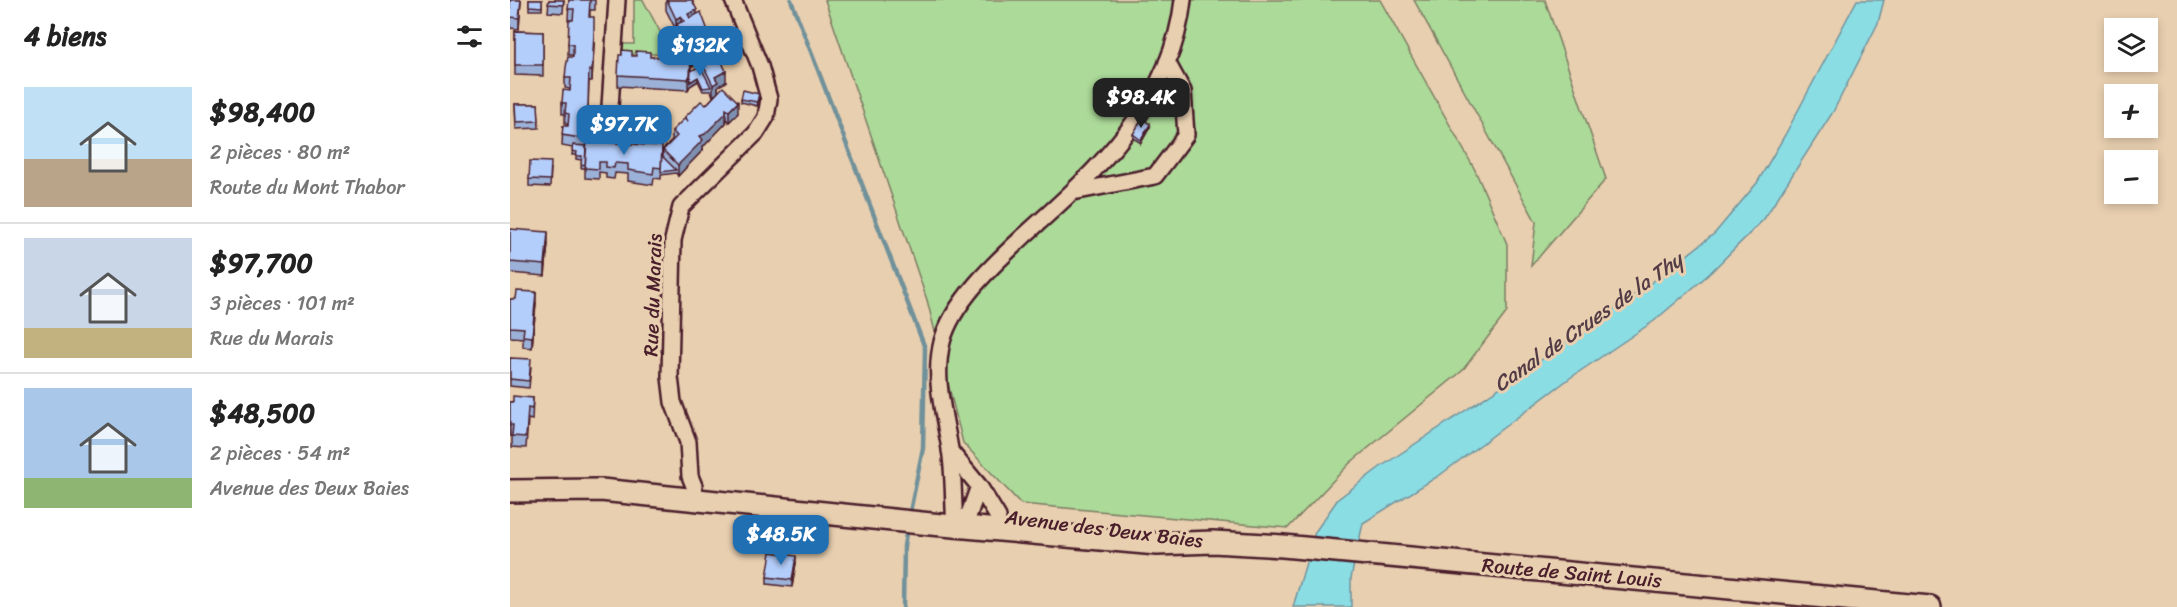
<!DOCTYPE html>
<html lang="fr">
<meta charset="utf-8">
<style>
body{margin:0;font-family:Sriracha,sans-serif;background:#f6f6f6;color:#222;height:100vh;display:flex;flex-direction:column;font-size:22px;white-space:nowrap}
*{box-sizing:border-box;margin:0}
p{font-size:20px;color:#767676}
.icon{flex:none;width:33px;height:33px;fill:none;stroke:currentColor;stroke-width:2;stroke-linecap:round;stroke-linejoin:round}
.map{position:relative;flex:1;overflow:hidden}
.panel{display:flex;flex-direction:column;background:#fff;width:510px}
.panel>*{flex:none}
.buttons{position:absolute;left:1594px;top:18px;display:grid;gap:12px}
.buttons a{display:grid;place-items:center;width:54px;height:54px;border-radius:0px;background:#fff;box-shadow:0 3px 9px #0003;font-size:30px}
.price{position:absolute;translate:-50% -51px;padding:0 14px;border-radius:12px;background:#1f6fb2;color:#fff;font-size:20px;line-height:39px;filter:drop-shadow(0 2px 3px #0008)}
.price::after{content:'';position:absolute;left:50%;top:36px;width:18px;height:14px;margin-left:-9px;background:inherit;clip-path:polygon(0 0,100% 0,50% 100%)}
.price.selected{background:#222;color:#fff}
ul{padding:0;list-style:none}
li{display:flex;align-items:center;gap:18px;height:150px;padding:0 24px}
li+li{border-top:2px solid #e0e0e0}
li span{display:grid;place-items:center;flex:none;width:168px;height:120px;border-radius:0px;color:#555}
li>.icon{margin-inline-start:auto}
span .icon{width:72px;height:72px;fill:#fffc;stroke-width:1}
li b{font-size:26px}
h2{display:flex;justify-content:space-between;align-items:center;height:72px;padding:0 24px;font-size:26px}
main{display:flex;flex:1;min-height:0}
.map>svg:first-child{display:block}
.green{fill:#acda99;stroke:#7b7c62;stroke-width:1.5}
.water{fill:#8bdde4;stroke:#71919a;stroke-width:1.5}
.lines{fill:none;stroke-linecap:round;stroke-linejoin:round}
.stream{stroke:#71919a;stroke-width:4.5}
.minor-casing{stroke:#4a1f2b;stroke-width:20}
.secondary-casing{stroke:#4a1f2b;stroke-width:26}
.minor{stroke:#e8cfb0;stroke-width:15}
.secondary{stroke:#e8cfb0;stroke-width:21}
.wall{fill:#9bb1d8;stroke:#4a1f2b;stroke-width:1.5;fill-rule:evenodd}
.shaded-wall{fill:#7e90b0;stroke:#4a1f2b;stroke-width:1.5}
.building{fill:#b4cefb;stroke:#4a1f2b;stroke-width:1.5}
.labels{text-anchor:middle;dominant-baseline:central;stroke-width:6;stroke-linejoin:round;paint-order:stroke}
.street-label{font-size:20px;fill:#4a1f2b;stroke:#e8cfb0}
.water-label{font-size:21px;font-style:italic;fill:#543c47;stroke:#e8cfb0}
</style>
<main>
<section class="panel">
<h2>4 biens<svg class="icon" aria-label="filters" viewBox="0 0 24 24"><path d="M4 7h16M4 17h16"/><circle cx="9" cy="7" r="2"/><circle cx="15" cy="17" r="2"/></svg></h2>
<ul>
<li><span style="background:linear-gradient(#bfe0f5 60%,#b9a48a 0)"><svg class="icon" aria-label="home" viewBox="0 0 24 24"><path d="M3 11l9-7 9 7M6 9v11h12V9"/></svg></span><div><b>$98,400</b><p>2 pièces · 80 m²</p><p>Route du Mont Thabor</p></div></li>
<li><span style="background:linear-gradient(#c9d6e8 75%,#c2b280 0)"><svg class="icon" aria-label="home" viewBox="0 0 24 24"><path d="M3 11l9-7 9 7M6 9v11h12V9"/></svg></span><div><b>$97,700</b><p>3 pièces · 101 m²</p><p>Rue du Marais</p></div></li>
<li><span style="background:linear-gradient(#a9c7e8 75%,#8fb573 0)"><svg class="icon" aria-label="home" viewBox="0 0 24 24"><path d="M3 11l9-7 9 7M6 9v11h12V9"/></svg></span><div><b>$48,500</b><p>2 pièces · 54 m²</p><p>Avenue des Deux Baies</p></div></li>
</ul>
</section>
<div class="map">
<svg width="1667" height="607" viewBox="0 0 1667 607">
<rect width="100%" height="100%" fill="#e8cfb0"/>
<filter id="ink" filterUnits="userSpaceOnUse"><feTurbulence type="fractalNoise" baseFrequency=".0167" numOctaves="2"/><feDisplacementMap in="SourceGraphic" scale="12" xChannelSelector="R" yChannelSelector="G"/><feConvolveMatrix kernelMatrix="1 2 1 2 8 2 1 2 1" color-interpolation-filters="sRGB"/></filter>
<g filter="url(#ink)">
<path class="green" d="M124,0H133L162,54H109L111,44H124Z
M315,0H870L965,170L997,244V312L952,371L840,463L778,528L511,504L453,443L417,300Z
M904,0H1035L1096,179L1021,266L1026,222Z"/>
<path class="water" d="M1347,0H1374L1368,23L1323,112L1254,219L1198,275L1144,321L1060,378L930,475L853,523L841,578V607H783L805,532L828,499L869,468L1034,358L1152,275L1205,233L1247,183L1275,135Z"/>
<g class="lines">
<path class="stream" d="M281,0L415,348L413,448L399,517
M393,607L394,546L397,528"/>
<defs>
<path id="minor" d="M107,0L98,137L123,138L142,125
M563,192L645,176L676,135L673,91L657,62
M440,451L469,486L459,514L445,526
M184,486L180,476L178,442L163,402L160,377L163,240L171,207L246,133L256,117L259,99L250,66L223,0
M469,486L488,517
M445,526C443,501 444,474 440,449C434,412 423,379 432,342C442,302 486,262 515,235C588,170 662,102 673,0"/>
<path id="secondary" d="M0,491L91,490L421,524L647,544L703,542L773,546L1420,607"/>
</defs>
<use href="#minor" class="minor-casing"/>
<use href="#secondary" class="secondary-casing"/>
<use href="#minor" class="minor"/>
<use href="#secondary" class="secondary"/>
</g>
<path class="wall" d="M0,0H11L9,29L0,28Z
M19,0H32V10H19Z
M39,0H54L53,13L38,12Z
M59,0H85V10H80V17L84,44L82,81H79L77,141L152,150L162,141V131L175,119V117L196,105L206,94L203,96L201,91H193L188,81L180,86L178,90L108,86V75L122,56L180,59L178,55V45L177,43L172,46L167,35V29L166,30L156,10V0H182L187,15L200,36L209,56L216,82L208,86V92L228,113L219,122L216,119V123L195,145L193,146V150L168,176L166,173L151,175V179L144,178L143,185L118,181V174L105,173L104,179L96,178V173L89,172V179L75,178V168H71L72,160L66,159V155H62L63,148L52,146L53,126H58V124H55V114H52V103L60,91V89L55,88V78L63,55H58V44L62,20H58ZM181,61L183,66L187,64L189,67L181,71Z
M5,31L33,32V76L5,75Z
M249,98L247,106L231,102V99Z
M5,104H28L29,128L6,129Z
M640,127L631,143L623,138V134Z
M41,169L40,187L19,186V179Z
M0,229L38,243L35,276L0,273Z
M0,299L26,303L22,348L13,347V338L0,337Z
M0,358L21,367L19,388L0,386Z
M23,398L22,420L18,419L16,448L2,447V436H0V402Z
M286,563L282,587L257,584V577Z"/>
<path class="shaded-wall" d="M11,0L9,29V18Z
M187,10V20L178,24V14Z
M171,16V27L167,24V29L166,30V19Z
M177,32V43L172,46V35Z
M84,33V44L82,81V71Z
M209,45V56L196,62V51Z
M187,53V64L183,66V55Z
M181,59L180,82L188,77V81L180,86L178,90V79Z
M216,71V82L208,86V93L203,96V85L205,77Z
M228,102V113L219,122V111Z
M216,109V123L195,145L193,146V150L168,176V165L190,136Z
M640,124V127L631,143V140Z
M38,232V243L35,276V265Z
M26,292V303L22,348V337Z
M286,556V563L282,587V580Z"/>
<path class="building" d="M0,0H11L9,18L0,17Z
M19,0H32V7L19,6Z
M39,0H54L53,5L38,4Z
M59,0H80L79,17H84V33L82,71L79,70L77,139L52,135L53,126H58L59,114L55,113L56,103H52L53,90L60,91L61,78H55L56,67L58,57H63V44H58L59,20H63L64,9H58Z
M157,0H182L187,10L178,14L180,18L191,12L200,36L204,34L209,45L196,51L197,53L206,49L216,71L205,77L208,82L203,85L187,53L183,55L178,44L182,42L177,32L172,35L167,24L174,21L171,16L166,19Z
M5,31L33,32V65H5Z
M112,50L122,51V56H126V51L140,52V57H150L151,53L174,54V59H181L180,75L178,79L108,75L109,55H112Z
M190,66L201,87L193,88L188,77L180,82L181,71Z
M213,87L228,102L219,111L216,109V113L195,134L190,136L193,140L168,165L153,150L167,136L162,131L174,119L178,121L175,117L191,101L196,105Z
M233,90L249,94L247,102L231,99Z
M5,104H28L29,121L6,122Z
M632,119L640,124L631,140L623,134Z
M77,141L152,146L151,168L144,167L143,174L118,170V164L105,163L104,168L96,167V162H89V169L75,168Z
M63,145L76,146L75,165L71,164L72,156H66L67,152L62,151Z
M156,147L153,150V157L166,170L151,172L152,150Z
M20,161L41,162L40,180L19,179Z
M0,229L38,232L35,265L0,262Z
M7,291L26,292L22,337L13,336L14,328L0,327V299H6Z
M0,358L21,359L19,381L0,379Z
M3,396L23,398L22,409L18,408L16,437L2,436L3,425H0V402H3Z
M261,552L286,556L282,580L257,577Z"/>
</g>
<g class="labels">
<g class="street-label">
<text transform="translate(143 295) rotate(-88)">Rue du Marais</text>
<text transform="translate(594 529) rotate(7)">Avenue des Deux Baies</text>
<text transform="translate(1062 573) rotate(5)">Route de Saint Louis</text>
</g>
<g class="water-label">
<text transform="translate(1078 322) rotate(-35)">Canal de Crues de la Thy</text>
</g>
</g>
</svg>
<div class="buttons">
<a><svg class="icon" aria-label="layers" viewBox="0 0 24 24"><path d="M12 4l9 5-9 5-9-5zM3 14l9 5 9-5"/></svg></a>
<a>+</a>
<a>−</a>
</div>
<b class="price" style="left:190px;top:77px">$132K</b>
<b class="price selected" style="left:631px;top:129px">$98.4K</b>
<b class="price" style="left:114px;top:156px">$97.7K</b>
<b class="price" style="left:271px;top:566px">$48.5K</b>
</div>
</main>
